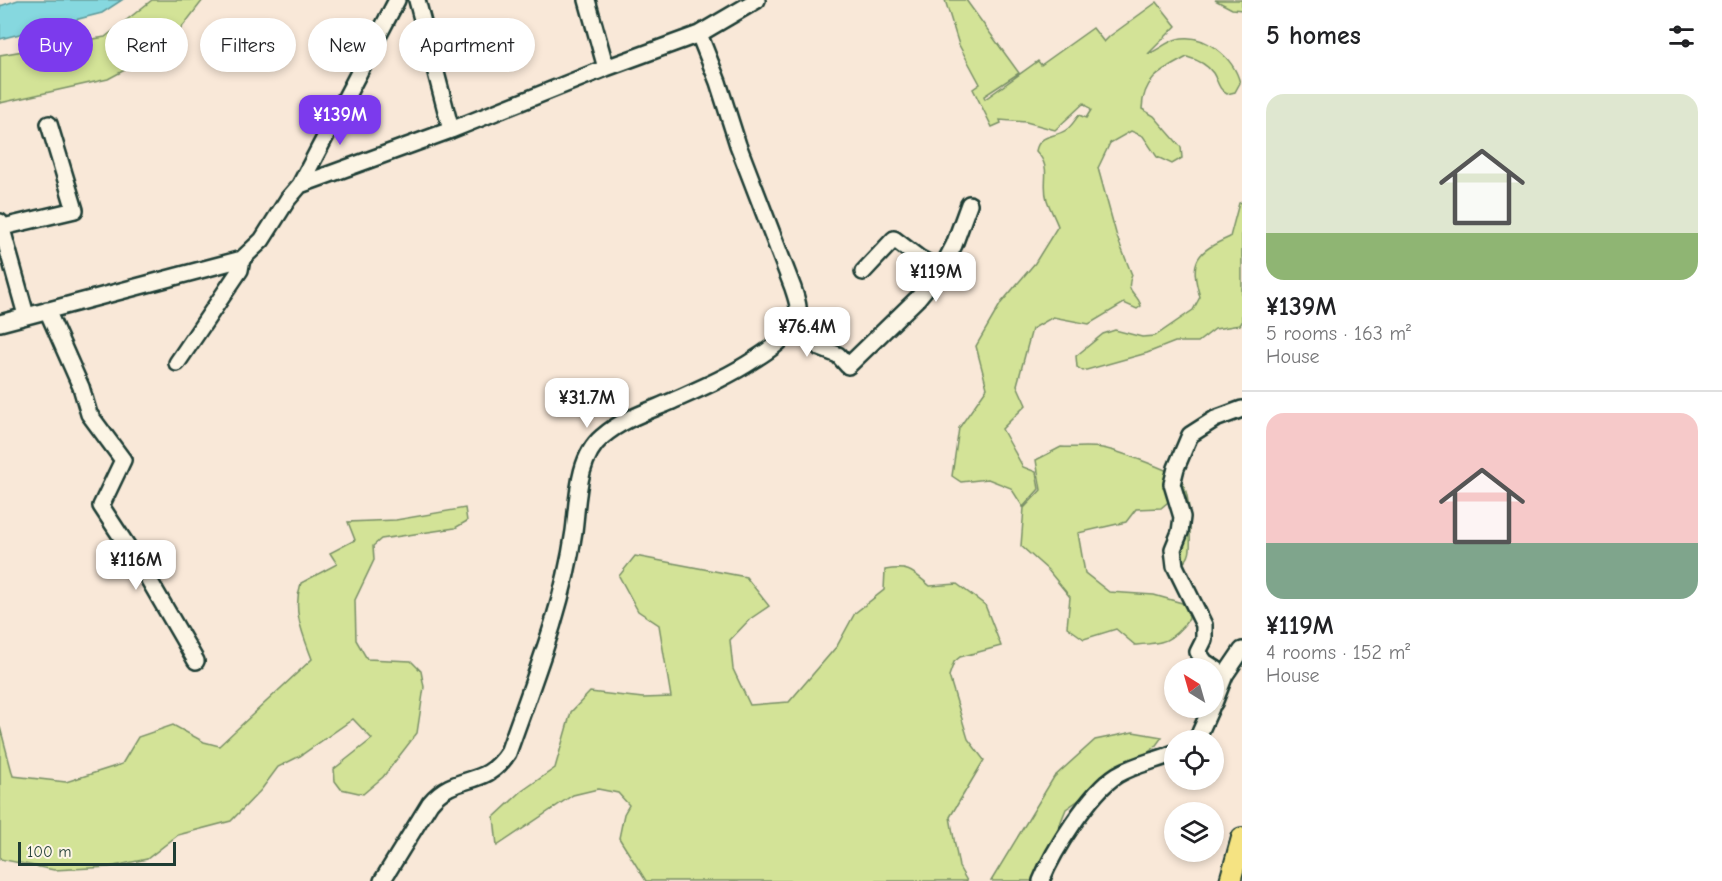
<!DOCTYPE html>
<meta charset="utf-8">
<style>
body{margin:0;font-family:"Comic Neue",sans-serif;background:#f2f2f2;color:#202124;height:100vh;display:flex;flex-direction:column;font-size:22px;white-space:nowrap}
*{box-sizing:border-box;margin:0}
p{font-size:20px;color:#757577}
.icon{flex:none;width:33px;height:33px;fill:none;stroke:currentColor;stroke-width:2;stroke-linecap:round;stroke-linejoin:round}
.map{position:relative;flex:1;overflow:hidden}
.side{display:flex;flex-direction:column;background:#fff;width:480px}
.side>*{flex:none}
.hud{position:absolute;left:18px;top:18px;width:570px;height:54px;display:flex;gap:12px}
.needle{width:39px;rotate:323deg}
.tools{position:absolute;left:1164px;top:658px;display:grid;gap:12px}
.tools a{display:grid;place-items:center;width:60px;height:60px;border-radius:50%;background:#fff;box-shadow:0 3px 9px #0003;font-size:30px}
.scale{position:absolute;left:18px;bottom:15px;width:158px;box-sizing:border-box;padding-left:6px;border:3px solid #1f3d34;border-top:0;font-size:16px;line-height:21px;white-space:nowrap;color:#1f3d34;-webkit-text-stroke:4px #fcf5e5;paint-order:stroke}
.price{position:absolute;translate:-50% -51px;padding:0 14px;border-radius:12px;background:#fff;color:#222;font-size:20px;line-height:39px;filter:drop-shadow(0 2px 3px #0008)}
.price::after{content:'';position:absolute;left:50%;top:36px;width:18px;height:14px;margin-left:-9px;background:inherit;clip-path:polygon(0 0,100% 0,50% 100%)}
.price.on{background:#7c3aed;color:#fff}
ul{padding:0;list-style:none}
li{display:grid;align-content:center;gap:12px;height:318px;padding:0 24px}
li+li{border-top:2px solid #e0e0e0}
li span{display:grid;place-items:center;height:186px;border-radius:18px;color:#555}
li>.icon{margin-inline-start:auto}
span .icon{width:108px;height:108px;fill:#fffc;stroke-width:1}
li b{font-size:26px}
h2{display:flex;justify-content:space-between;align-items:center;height:72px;padding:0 24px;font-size:26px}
.pill{padding:0 21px;border-radius:27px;background:#fff;box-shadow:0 3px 9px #0003;font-size:21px;line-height:54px}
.pill.on{background:#7c3aed;color:#fff}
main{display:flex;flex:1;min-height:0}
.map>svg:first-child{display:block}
.green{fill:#d3e397;stroke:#799066;stroke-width:1.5}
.water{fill:#86d8df;stroke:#5d9a9b;stroke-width:1.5}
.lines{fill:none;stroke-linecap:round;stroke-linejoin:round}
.minor-casing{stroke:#1f3d34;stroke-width:20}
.major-casing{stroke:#1f3d34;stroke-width:24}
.minor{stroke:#fcf5e5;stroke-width:15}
.major{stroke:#f5e382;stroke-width:20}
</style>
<main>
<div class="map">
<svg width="1242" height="881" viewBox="0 0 1242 881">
<rect width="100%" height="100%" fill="#f9e8d8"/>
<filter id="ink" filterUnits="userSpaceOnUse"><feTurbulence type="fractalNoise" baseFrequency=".0167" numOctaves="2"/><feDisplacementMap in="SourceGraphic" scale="12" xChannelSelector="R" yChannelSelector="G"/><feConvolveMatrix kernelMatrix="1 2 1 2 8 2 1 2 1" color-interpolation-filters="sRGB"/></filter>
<g filter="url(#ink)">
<path class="green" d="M152,0H203L166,48L108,79L0,103V55L105,37Z
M945,0H966L1019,73L984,96L985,99L1038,61L1041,65L1093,28L1104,42L1110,36L1157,2L1176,26L1148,54C1157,51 1168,41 1177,39C1204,32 1234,58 1240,83L1235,92L1227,94C1218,89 1218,81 1213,73C1207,64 1198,60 1187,57C1163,70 1143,78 1142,109L1154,116L1181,147L1182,158L1172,164L1157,157L1143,136L1131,131L1110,143L1098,168L1117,237L1132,275C1124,294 1137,291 1141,306L1137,309L1124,303L1089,324L1053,317L1032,329L1017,385L1026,405L1002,429L1023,467L1036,472L1039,489L1023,507L1011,488L988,479L961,482L952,476L959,428L987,388L976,346L1001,303L1035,263L1058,226C1055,218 1050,209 1047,200C1041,180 1053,169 1036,151C1039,134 1054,138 1066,130C1071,127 1075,120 1079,115L1086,118L1091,110L1084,103L1055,130L1026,122L1000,120L1001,123L992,127L973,89L980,84L959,45Z
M1215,0H1242V10L1232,9Z
M1242,202V322L1240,325L1215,329L1198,342H1175L1147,353L1083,371L1077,367L1076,356L1103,334L1115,330L1142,337L1155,336L1193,310L1200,297C1189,260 1196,252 1230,237L1239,203Z
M1061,447C1074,448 1089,446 1102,448C1115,450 1171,470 1179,478C1189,488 1190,517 1190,531C1190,543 1193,558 1181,564L1173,498L1161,508L1136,509L1126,522L1078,533L1085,573L1109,592L1154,595L1182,603L1188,610L1189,619C1170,643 1164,643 1135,645L1116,629L1084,639L1067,627L1070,597L1048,570L1021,546L1024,508L1041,490L1036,460Z
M465,508L467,521L455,528L381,539L373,546L374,560L355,600L356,640L367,659L411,661L421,671L424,687L417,733L383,777L363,794L341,789L335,781L334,769L372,739L353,719L300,756L278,767L261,790L231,821L178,835L147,859L109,867L54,870L0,859V727L13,776L66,782L122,764L138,737L173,725L204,742L219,746L312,659C302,632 292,611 301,583L337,564L330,553L355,540L348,522L396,520Z
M635,556L746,577L769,606L750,619L730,640L733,669L750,705L789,702L837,646L855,613L884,590L885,570C909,566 912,571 930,586L957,584L985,605L1001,646L960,657L954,662L949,676L968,739L984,760L950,817L959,867L967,881H646L619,838L624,814L629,805L618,793L598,789L573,795L497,846L494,817L522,791L555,768L571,712L590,692L643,698L671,697L659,625L638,611L619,576Z
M1133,732L1162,737L1154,748L1066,809L1037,881H991L1054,777L1095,740Z"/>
<path class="water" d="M18,0H122L102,13L0,39V6Z"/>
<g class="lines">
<defs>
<path id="minor" d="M417,0L451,130
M587,0L606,68
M300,185L397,0
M0,222L26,315
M3,227L75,210L49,124
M863,272L894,239L919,258L941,270
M47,310L81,387L89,414L123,460L101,506L145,573L196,661
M798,317L807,325L820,348L838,355L848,366L918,298L941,270L954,245L969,204
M0,323L242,259L262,240L288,199L300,185L451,130L606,68L699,34L757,0
M177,363L240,270L242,259
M1225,675L1205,662L1198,652L1204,640V625L1175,566L1173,549L1180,532L1182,517L1172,484L1176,468L1190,435L1215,419L1242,409
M1214,703L1225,675L1242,650
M1193,741L1198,737L1211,708
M382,881L430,803C457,771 484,790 508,753C534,679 563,609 574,531C578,501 577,458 602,437C621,420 646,412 670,402C699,389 728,377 755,359C771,349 789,337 796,319C801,309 796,298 793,288L738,145L718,82L699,34
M1041,881C1053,851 1090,792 1117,775C1135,764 1156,761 1174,753"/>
<path id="major" d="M1230,881L1242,838"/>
</defs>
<use href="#minor" class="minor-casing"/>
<use href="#major" class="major-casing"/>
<use href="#minor" class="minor"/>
<use href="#major" class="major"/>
</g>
</g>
</svg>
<div class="tools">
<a><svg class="needle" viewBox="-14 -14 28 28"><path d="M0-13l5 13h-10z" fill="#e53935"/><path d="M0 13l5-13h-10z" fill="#757577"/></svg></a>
<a><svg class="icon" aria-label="locate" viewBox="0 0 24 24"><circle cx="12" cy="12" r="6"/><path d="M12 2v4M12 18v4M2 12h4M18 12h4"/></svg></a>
<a><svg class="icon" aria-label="layers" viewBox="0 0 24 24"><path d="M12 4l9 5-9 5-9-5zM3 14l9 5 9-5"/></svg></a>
</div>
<div class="scale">100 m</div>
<b class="price on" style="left:340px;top:146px">¥139M</b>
<b class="price" style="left:936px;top:303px">¥119M</b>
<b class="price" style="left:807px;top:358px">¥76.4M</b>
<b class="price" style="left:587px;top:429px">¥31.7M</b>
<b class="price" style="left:136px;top:591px">¥116M</b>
<div class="hud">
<a class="pill on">Buy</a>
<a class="pill">Rent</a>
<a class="pill">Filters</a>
<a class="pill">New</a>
<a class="pill">Apartment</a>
</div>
</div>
<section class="side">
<h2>5 homes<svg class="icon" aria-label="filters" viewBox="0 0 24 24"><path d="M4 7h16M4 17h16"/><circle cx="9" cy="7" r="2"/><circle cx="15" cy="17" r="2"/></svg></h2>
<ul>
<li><span style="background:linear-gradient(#dfe7d0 75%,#8fb573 0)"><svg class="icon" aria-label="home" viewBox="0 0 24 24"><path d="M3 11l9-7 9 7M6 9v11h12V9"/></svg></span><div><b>¥139M</b><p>5 rooms · 163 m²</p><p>House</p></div></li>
<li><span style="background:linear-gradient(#f6c9c9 70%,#7fa58c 0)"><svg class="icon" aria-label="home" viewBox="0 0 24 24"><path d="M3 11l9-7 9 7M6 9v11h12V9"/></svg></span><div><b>¥119M</b><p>4 rooms · 152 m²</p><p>House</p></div></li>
</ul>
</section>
</main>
